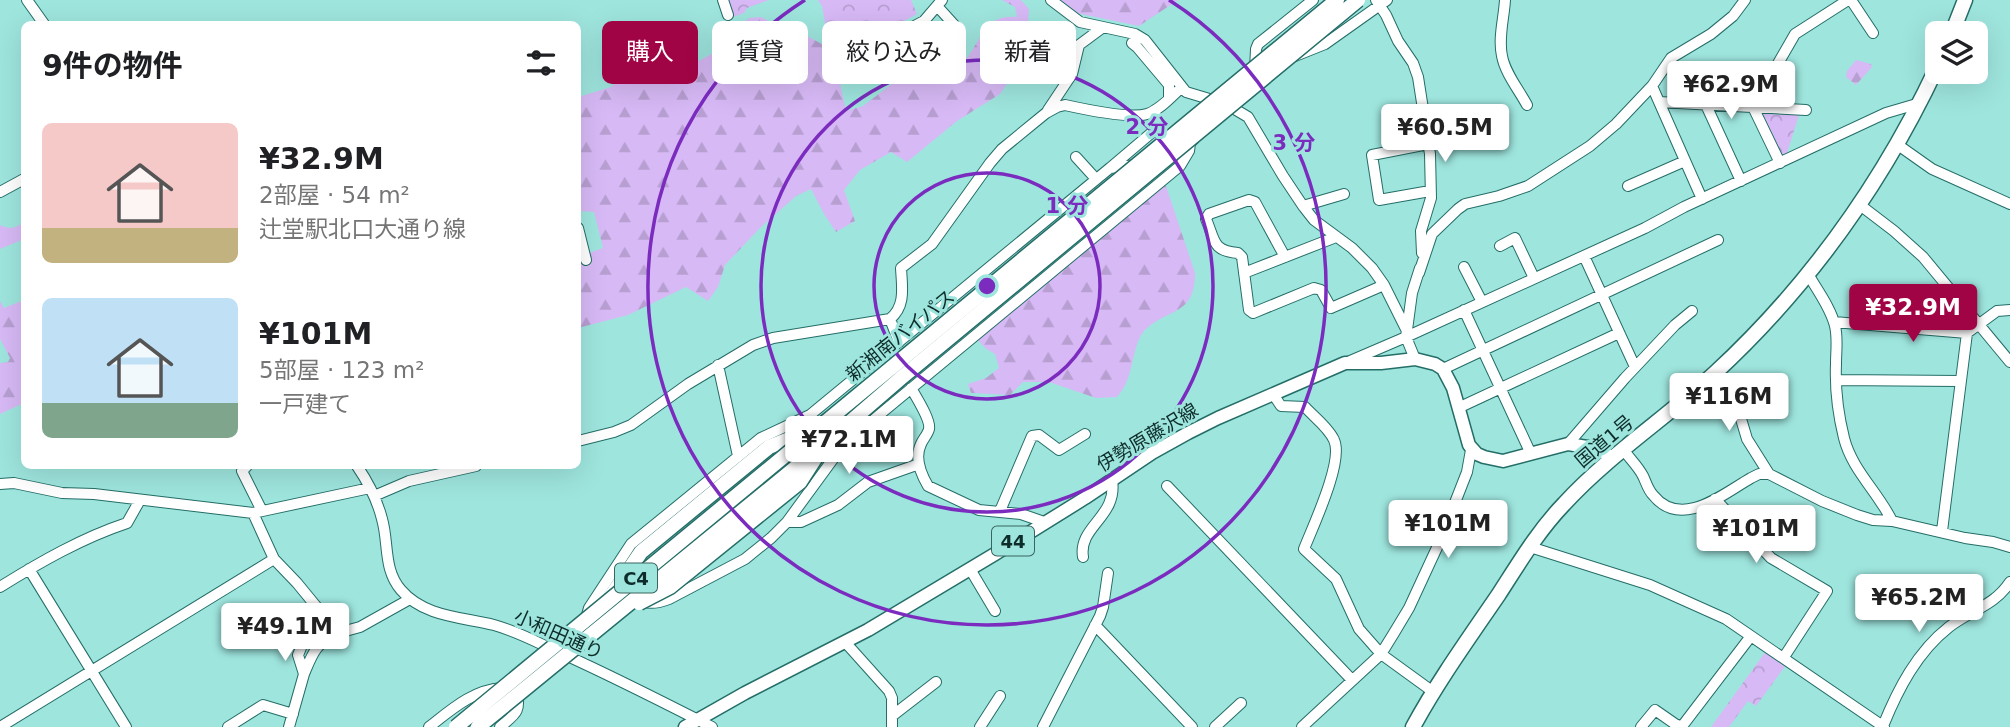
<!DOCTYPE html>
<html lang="ja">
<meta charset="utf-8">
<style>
body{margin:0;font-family:"DejaVu Sans","Noto Sans JP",sans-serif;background:#f6f6f6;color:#202124;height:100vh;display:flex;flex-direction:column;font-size:26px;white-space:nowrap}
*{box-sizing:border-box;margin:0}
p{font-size:23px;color:#757577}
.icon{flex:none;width:38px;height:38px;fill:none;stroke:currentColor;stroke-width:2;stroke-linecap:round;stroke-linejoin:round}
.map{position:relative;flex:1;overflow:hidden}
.side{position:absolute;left:21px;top:21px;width:560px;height:448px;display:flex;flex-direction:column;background:#fff;border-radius:10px;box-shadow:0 7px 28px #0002}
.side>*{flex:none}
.hud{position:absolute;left:602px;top:21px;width:665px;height:63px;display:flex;gap:14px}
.controls{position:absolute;left:1925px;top:21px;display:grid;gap:14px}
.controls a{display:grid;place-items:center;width:63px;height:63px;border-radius:10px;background:#fff;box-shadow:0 7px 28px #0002;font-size:35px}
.price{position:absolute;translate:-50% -60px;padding:0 16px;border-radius:7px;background:#fff;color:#222;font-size:23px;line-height:46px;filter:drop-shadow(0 2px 4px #0008)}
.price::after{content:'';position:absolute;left:50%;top:42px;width:21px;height:16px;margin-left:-10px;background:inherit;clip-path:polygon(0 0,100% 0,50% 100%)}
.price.current{background:#a00444;color:#fff}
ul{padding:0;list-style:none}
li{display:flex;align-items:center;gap:21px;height:175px;padding:0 21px}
li span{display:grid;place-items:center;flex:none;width:196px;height:140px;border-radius:10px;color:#555}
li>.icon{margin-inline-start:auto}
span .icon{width:84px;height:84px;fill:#fffc;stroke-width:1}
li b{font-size:30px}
h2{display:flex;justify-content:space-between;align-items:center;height:84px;padding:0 21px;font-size:30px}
.tag{padding:0 24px;border-radius:10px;background:#fff;box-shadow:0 7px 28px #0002;font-size:24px;line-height:63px}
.tag.current{background:#a00444;color:#fff}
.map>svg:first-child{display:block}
.forest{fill:url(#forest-firs)}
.park{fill:url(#park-crowns)}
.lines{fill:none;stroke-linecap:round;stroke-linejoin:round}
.minor-casing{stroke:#246e67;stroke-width:12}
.major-casing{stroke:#246e67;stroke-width:15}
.highway-casing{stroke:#246e67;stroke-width:17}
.minor{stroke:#fff;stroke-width:10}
.major{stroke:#fff;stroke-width:12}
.highway{stroke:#fff;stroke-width:14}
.highway-bridge-casing{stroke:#246e67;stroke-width:17;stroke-linecap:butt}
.highway-bridge{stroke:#fff;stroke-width:14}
.ring{fill:none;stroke:#7b2cbf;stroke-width:3.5}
.labels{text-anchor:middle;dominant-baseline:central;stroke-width:6;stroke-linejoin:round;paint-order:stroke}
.shield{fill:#9ee5de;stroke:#39645f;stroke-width:2}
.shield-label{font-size:18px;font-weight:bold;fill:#0e2c29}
.street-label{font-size:19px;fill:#0e2c29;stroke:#9ee5de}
.centre{fill:#7b2cbf;stroke:#9ee5de;stroke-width:3.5}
.ring-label{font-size:21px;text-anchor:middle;font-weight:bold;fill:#7b2cbf;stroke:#9ee5de;stroke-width:6;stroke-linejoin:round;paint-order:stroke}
</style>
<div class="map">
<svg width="2010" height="727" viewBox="0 0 2010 727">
<defs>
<pattern id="forest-firs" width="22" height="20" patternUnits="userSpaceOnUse" patternTransform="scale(1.75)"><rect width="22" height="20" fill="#d7b9f5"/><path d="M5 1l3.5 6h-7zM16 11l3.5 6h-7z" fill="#b79fd2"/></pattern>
<pattern id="park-crowns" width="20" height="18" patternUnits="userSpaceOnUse" patternTransform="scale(1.75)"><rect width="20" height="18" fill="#d7b9f5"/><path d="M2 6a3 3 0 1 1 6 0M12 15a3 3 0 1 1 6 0" fill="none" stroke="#b79fd2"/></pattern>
</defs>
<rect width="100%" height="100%" fill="#9ee5de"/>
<path class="forest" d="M1002,0H1021L1029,9L1027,38L1022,61L1000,94L957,121L907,162L891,152L860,170L844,190L855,221L836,232L824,214L811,189L796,196L759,229L725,265L718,287L708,301L686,287L628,315L578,328V257L603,248L594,212L578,211V97L611,87L627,70L644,75L664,58L695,63L715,52L736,28L749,18L761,17L774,24L792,28L833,50L846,111L863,106L893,83L916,71L927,83C939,80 952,72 961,64C983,44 980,14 1017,17L1015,7Z
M1059,0H1178L1139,26L1076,13Z
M1856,60L1871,64L1872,67L1856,85L1846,77L1847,71Z
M1166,186L1195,273C1195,317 1168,307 1144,331C1134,342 1133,369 1126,383C1124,388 1120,393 1117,397L1096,398L1049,382H1023L1010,395L971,393L968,384L986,378L999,368L995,354L985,348L977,339L1160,187Z
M24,221V239L0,249V225C9,230 18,228 24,221Z
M24,300V403L0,414V363L8,362L10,358L0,339V301L4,308Z"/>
<path class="park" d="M727,0H769L747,8L744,13L733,17Z
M818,0H911L917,14L891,28L828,40L822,6Z
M1763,114L1799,115L1787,153L1781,156Z
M1766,651L1786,665L1756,706L1748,701L1729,727H1711Z"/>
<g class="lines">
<defs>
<path id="minor" d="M27,0L44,24
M723,0L728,15
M1051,0L1080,22L1135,34L1145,40L1186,92L1226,104L1248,117L1283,176L1303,206L1314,220L1352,248L1372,268L1384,285L1406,329
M1376,0L1386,15L1398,41L1413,63L1418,77L1430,154L1431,198L1421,231L1422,253
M1505,0C1504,18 1498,38 1502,56C1505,73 1519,90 1527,105
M1851,0L1873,33
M907,30L913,55L918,63L957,28L937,6
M869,40L907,30L924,21L942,0
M1132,43L1137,47L1169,85V98
M1295,56L1325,44L1387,0
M1255,70L1256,49L1258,44L1313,0
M1652,86L1702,199
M1659,102L1806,110
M1706,105L1741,181
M1048,110L1072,74L1079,45L1102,28
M1428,144L1372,155L1379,200L1430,191
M1898,145L1932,169L2010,204
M1076,157L1096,179
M1780,163L1753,107L1795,34L1848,0
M1110,168L1156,129L1155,110
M1628,186L1685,161
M0,192L24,179
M1860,205L1894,231L1923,257L2010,362
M1303,206L1344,194
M578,228L586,260
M1500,246L1515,238L1534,278
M1584,256L1635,367
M1285,257L1255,202L1249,200L1209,214L1206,219C1215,240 1212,251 1238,253L1242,257L1249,310L1253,313L1314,288L1321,290L1331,308L1384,285
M1464,267L1482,302
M1244,273L1336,237
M1419,273L1432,234L1458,209L1465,204L1499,196L1528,186L1590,146L1616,124L1652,86L1671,58L1711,34L1733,16L1745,0
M1808,274C1817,290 1831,308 1835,326C1838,338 1836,351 1836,364C1835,388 1838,414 1844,438C1852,470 1878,492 1892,521
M1464,310L1531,454
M890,319L899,342
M1834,322L1967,333L1997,311L2010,310
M1415,359L1406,337L1412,293L1420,268
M1350,361L1406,337L1645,228L1684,207L1886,113L1920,103
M718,365L738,456
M1443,369L1718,240
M1713,374L1736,402L1747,439L1769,474L1822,501L1857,515L1873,520L1892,521L1965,538L1993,542L2010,547
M1836,380L1960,381
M911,388C916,397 931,420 929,429C928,434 923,439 921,444C914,458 921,474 928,486L979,510L1021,514L1044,522
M1273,394L1281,406L1305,407C1314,417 1329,428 1334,440C1344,461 1313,526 1304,549L1336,579L1359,629L1381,654L1432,691
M1458,408L1619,333
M578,441L614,432L631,425L688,384L753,345L773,338L890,319C906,306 902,287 901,268L932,244L990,163L1002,149L1046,113L1057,107L1065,105C1083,109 1130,119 1147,114C1160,110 1172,96 1182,87
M1568,444L1625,378L1675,325L1692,311
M1623,449C1629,458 1638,466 1643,476C1646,482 1648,490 1653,495C1681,530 1723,494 1751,478L1759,474H1769
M247,466L242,471L262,511
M357,466C368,482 377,499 382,519C389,543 383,569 401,590C424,617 462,617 494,625C519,632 540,644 563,654C614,677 663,702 712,727
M0,484L14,483L62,493L94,494L253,513L370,488
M1167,486L1352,680
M374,496L409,481L476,466
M1715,499L1771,558L1827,591L1784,657
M1000,511L1032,436L1039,435L1059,450L1085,434
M253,513L274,559L297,583L338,633L360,627L410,599
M787,522H801L838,505L868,482L919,464
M1942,531L1967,333
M1530,547L1650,585L1726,619L1884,727
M1083,557C1078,526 1118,517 1112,480
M29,569L126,727
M970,569L995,611
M0,587C40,562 82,538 127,523L140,500
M643,602C652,604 659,603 669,599L745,559L771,538L787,522L844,444L1180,166L1189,151L1190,143L1194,139
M1095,625L1192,727
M845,642L889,691L892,698V727
M569,644L583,629L589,608L631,544L761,438L810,415L816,410L1110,168L1136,165
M304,674C313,652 316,643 338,633
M528,676L558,653
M892,716L936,682
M1883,726C1898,689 1917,652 1949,627C1971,610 1994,606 2010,582
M0,727L274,559
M228,727L263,705L293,714
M289,727L304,674L298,655L305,638L312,628L318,610
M429,727C452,709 473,690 502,688
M500,727C515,714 521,713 517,691
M980,727L1000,696
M1043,727L1100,616L1103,607L1108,573
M1215,727L1241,703
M1302,727L1381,654L1394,633L1409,608L1440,541L1467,472L1471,450
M1641,727L1655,710L1678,726L1683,725L1751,636"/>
<path id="major" d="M685,727L745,693L868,630L995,554L1085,498L1152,453L1188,433L1218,418L1345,363H1381L1415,359L1435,364L1443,369L1453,388L1469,445L1477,454L1484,457L1503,461L1568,444L1600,449L1611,458"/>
<path id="highway" d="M1952,33L1965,0
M611,596L641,552L769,447L814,429
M1413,727C1438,681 1469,638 1499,594C1519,563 1538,531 1564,504C1609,455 1666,418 1715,373C1809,286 1883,182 1937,67"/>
</defs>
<use href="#minor" class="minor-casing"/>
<use href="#major" class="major-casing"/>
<use href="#highway" class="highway-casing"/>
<use href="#minor" class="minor"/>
<use href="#major" class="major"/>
<use href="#highway" class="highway"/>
<defs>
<path id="highway-bridge" d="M639,603L670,587L800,482L818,454
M456,727L1337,0
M478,727L828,441L901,378L1358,0"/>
</defs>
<use href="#highway-bridge" class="highway-bridge-casing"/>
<use href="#highway-bridge" class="highway-bridge"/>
</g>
<g class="ring">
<circle cx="987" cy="286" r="113"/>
<circle cx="987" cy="286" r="226"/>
<path d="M1169 0A339 339 0 1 1 805 0"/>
</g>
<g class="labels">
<g class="shield">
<rect x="992" y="526.5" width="42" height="29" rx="5"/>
<rect x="615" y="563.5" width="42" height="29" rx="5"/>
</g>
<g class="shield-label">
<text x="1013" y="541">44</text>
<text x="636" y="578">C4</text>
</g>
<g class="street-label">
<text transform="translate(900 335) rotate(-39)">新湘南バイパス</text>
<text transform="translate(1147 437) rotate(-31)">伊勢原藤沢線</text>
<text transform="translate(1604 441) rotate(-40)">国道1号</text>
<text transform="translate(559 634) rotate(24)">小和田通り</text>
</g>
</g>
<circle cx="987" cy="286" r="10" class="centre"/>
<g class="ring-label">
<text x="1147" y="134">2 分</text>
<text x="1294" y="150">3 分</text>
<text x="1067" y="213">1 分</text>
</g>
</svg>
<div class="controls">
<a><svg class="icon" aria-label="layers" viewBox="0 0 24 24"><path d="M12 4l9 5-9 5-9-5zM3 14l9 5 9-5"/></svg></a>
</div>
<b class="price" style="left:1731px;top:121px">¥62.9M</b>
<b class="price" style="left:1445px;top:164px">¥60.5M</b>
<b class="price current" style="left:1913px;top:344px">¥32.9M</b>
<b class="price" style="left:1729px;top:433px">¥116M</b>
<b class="price" style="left:849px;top:476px">¥72.1M</b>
<b class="price" style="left:1448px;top:560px">¥101M</b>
<b class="price" style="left:1756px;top:565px">¥101M</b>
<b class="price" style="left:1919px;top:634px">¥65.2M</b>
<b class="price" style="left:285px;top:663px">¥49.1M</b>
<div class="hud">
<a class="tag current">購入</a>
<a class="tag">賃貸</a>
<a class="tag">絞り込み</a>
<a class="tag">新着</a>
</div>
<section class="side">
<h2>9件の物件<svg class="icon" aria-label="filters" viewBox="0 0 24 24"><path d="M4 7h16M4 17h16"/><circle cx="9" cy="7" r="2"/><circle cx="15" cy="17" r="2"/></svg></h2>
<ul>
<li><span style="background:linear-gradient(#f6c9c9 75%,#c2b280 0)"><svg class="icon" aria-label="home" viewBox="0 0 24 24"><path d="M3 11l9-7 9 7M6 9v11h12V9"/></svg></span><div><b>¥32.9M</b><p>2部屋 · 54 m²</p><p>辻堂駅北口大通り線</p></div></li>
<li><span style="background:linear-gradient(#bfe0f5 75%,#7fa58c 0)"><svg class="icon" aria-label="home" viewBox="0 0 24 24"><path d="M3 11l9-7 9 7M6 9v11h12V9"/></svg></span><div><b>¥101M</b><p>5部屋 · 123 m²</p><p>一戸建て</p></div></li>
</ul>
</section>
</div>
